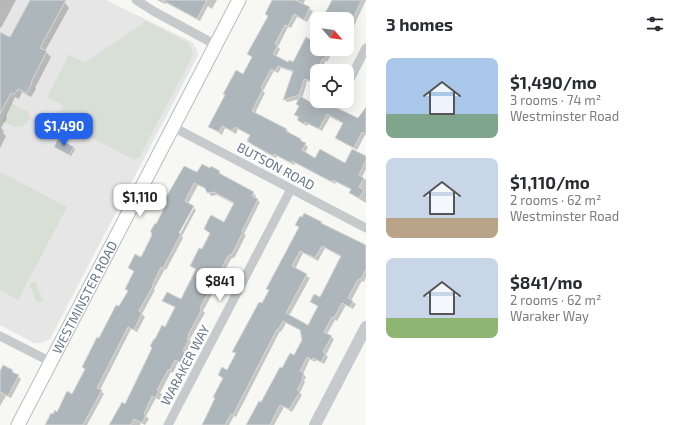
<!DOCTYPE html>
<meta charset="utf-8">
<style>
body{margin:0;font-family:"Exo 2",sans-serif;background:#f2f2f3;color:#2b2b33;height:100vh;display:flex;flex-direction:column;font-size:15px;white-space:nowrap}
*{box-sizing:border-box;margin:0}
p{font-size:13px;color:#7c7c81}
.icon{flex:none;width:22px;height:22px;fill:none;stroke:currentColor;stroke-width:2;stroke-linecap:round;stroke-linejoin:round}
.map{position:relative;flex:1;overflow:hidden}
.panel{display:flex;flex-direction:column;background:#fff;width:320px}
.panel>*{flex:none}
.needle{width:26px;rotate:118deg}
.tools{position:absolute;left:310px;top:12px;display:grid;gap:8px}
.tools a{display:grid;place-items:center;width:44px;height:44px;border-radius:8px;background:#fff;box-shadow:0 4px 16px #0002;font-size:20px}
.price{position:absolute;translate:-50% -34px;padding:0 9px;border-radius:8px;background:#fff;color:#222;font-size:13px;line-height:26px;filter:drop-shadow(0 1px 2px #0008)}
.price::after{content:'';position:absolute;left:50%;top:24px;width:12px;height:9px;margin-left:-6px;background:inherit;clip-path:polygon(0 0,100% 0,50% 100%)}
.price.on{background:#2563eb;color:#fff}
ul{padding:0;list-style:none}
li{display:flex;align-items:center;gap:12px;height:100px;padding:0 20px}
li span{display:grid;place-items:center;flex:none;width:112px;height:80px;border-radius:8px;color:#555}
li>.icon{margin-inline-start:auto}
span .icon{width:48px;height:48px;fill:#fffc;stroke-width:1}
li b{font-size:17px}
h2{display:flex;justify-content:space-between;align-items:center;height:48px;padding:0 20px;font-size:17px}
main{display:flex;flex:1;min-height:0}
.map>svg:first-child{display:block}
.built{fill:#e5e6e5}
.green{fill:#d8dfd4}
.shadow{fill:#0003;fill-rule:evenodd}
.building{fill:#adb6bb;stroke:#d9d9d6;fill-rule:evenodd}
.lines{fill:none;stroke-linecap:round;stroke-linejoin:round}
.secondary-casing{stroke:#b6bcc0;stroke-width:15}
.minor{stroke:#c6cacd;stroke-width:9}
.tertiary{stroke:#c6cacd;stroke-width:12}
.secondary{stroke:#fff;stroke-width:13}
.labels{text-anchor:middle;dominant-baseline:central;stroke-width:4;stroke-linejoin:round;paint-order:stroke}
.street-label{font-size:13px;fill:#647787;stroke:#fff}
</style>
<main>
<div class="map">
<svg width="366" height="425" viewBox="0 0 366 425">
<rect width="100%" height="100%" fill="#f7f7f4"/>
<path class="built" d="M0,0H106L192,42L198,52V55L50,339L41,343H34L0,325Z"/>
<path class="green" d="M146,21L189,43L193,55L139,158H137L134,160L60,121L58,116L64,106L47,97L69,55L85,63Z
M11,103L28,112L31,117C22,131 15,128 2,121Z
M0,172L67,207L18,300L0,290Z
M35,281L43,301L37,303L29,284Z"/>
<path class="shadow" d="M0,0H16L1,28L0,27Z
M31,0H63L69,8L45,51L51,57L35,88L36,89L31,97L22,92L19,99L15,97L6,116L7,118L1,128L4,131L3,133L6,136L0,148V33L10,39Z
M157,0H217L212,9L208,6L200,21L166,3L165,4Z
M273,0H305L303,5L313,11L307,22L297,17L291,28L288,27L278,47L280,49L276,57L289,64L293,63L314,42L317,36V49H339L335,56L331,54L327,62L325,61L322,71H317V84L307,81L302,99L313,104L317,96V101H331L334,104L332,107L358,120L366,108V135H365L357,150L340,141L337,138L344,124L330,117L322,131L308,124L307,126L301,123L296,115L300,107L297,104L300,99L287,102L284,99L293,72L281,68L278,73L274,71L263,91L265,93L255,113L286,129L289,132L288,134L301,140L308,147L305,153L316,159L346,164L366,158V169L362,177L366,180V203L354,196L351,193L352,190L336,182L335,184L295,163L294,165L277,156L276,158L266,153L248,141L251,136L238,129L236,134L225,128L222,135L209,126L244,76L253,58L248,54L268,16Z
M332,0H366L348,39L353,42L350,48L347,46V19H323Z
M56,148H73L75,149L71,156Z
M219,172L222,175L221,176L253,193L256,196L255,198L260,202L244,234L246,235L235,257L231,259L203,311L205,313L190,339L191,343L186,353L190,356L185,365L178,362L173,373L171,372L160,393L162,394L159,400L156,398L146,416L149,419L145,425L141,423L140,425H111L125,405L176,308L164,301L181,300L197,270L191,266L202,250L211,234L205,229L225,223L234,204L217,195L211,196L206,189L198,185L188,204L176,237L178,238L194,208L196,210L182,236L183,238L166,270L165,269L154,289L155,290L142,314L145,317L137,332L131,329L100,390L104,394L87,425H45L58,413L73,395L86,370L83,367L128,291L126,289L135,272L129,268L141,259L157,225L198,174Z
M321,223L325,226L366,246V277L364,282L362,281L360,284L351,301L356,304L353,309L346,305L337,321L335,320L327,334L334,339L326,355L328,357L324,364L316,360L315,362L310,359L303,374L306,377L304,381L305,382L300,393L302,395L292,412L284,407L274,425H250L261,403L282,369L295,357L303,340L302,331L286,323L281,332L280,331L236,417L234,416L229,425H203L216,399L223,379L219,375L227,371L236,354L234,352L269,291L268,289L300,229L296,225ZM325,248L341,257L320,299L311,301L319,307L308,326L289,316L310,278L295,269L303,253L318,261Z
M0,369L12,371L21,379L11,398L6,396L0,406Z"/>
<path class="building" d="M30,0H66L40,48L47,51L31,83H32L27,93L18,89L14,95L11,93L0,114V32L10,37Z
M162,0H207L197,19Z
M272,0H295L310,7L304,20L294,14L288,26L285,25L275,44L278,45L273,54L288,62L289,60L293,62L306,37L317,43V49H330L324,60L322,59L317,71V83L304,79L299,95L283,100L293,71L278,66L275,71L271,69L261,88L263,89L252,111L287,129L286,131L301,139V141L306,143L302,150L315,158L320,149L345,163L352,149L366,156V160L359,175L364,178L359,187L364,190L359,198L349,193L351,189L333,180L332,182L292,161L291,163L274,154L273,156L253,145L247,141L250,135L235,127L232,131L222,126L219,132L208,127L225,95L223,94L236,70L243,74L252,57L247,54L268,16L265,14Z
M332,0H362L347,30V19H322Z
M300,96L312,103L313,101H331L329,104L358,118L366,107V134L362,132L354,148L335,138L343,123L327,114L319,129L305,122L304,124L297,120L299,117L294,115L299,106L296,104Z
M58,138L74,147L69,155L54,147Z
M202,164L210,168L211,166L220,171L219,173L254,192L252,196L258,199L242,231L243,232L232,254L228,256L200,308L202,309L188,335L189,336L187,339H189L183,351L187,353L182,363L175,360L170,370H168L157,390L159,391L155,398L152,396L144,414L146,415L142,423L134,419L131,425H109L122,402L125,404L152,348L150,346L154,339H155L162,325L165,327L175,307L162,301L167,292L181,299L196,269L190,266L199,248L202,249L210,233L204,229L208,220L211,215L224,222L234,203L214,192L207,193L205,188L194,183L185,201L194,206L179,233L181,234L163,268L161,267L152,286H153L139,311L142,313L134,330L128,327L97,388L102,390L83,425H45L51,413L53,414L55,410L57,412L67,391L72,394L85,369L82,367L97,337L99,338L116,305L119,306L128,291L125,289L134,271L128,268L135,254L141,257L151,237L152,233L150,232L155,223L156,224L167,203L164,201L184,166L197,172Z
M304,213L322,222L321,223L366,245V269L361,279H359L357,281L348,298L353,301L350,307L342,303L334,318L332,317L324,332L332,336L323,352L326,353L321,362L313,358L312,360L307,357L300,371L304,373L302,378L303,379L297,390L300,392L289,409L280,405L270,425H246L259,401L261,402L280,367L282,368L290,353L294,355L302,340L300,330L283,321L278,330L277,329L233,415L231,414L225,425H202L215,398L213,397L223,378L218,375L222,367L227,370L236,353L232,352L259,302L262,303L269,290L266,289L299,227L295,225L300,216L302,217ZM322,246L341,256L320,297L314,294L310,302L318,306L308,325L286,313L307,274L292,266L300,251L315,258Z
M3,365L13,370L12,372L19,375L8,396L0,392V371Z"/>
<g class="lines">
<defs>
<g id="secondary">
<path id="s1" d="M18,425L239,0"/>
</g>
</defs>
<use href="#secondary" class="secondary-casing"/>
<path class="minor" d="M136,0L155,12L216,45
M348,83L366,48
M173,127L366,228
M0,336L51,362
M168,425L291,189"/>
<path class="tertiary" d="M315,425L366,327"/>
<use href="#secondary" class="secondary"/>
</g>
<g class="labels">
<g class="street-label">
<text transform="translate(276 166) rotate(28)">BUTSON ROAD</text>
<text stroke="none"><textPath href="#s1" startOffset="144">WESTMINSTER ROAD</textPath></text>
<text transform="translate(185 365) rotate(-62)">WARAKER WAY</text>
</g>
</g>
</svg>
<div class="tools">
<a><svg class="needle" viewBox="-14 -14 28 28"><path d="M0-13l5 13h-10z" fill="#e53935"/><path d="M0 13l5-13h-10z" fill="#7c7c81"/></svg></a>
<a><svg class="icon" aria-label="locate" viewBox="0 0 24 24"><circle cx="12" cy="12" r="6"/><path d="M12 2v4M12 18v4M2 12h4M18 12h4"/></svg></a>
</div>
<b class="price on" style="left:64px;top:147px">$1,490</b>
<b class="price" style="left:140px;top:218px">$1,110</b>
<b class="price" style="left:220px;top:302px">$841</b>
</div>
<section class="panel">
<h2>3 homes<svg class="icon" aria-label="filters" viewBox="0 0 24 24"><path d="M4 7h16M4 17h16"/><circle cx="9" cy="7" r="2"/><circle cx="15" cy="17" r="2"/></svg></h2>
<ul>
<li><span style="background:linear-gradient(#a9c7e8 70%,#7fa58c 0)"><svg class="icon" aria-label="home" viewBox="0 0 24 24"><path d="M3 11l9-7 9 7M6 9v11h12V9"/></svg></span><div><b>$1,490/mo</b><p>3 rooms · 74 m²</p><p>Westminster Road</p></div></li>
<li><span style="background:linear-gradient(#c9d6e8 75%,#b9a48a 0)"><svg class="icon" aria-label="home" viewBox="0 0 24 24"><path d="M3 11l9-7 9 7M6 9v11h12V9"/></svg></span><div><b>$1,110/mo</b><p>2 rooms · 62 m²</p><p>Westminster Road</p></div></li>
<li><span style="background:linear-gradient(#c9d6e8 75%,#8fb573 0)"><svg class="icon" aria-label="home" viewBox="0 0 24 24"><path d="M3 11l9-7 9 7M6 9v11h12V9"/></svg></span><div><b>$841/mo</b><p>2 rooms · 62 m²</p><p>Waraker Way</p></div></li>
</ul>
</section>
</main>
